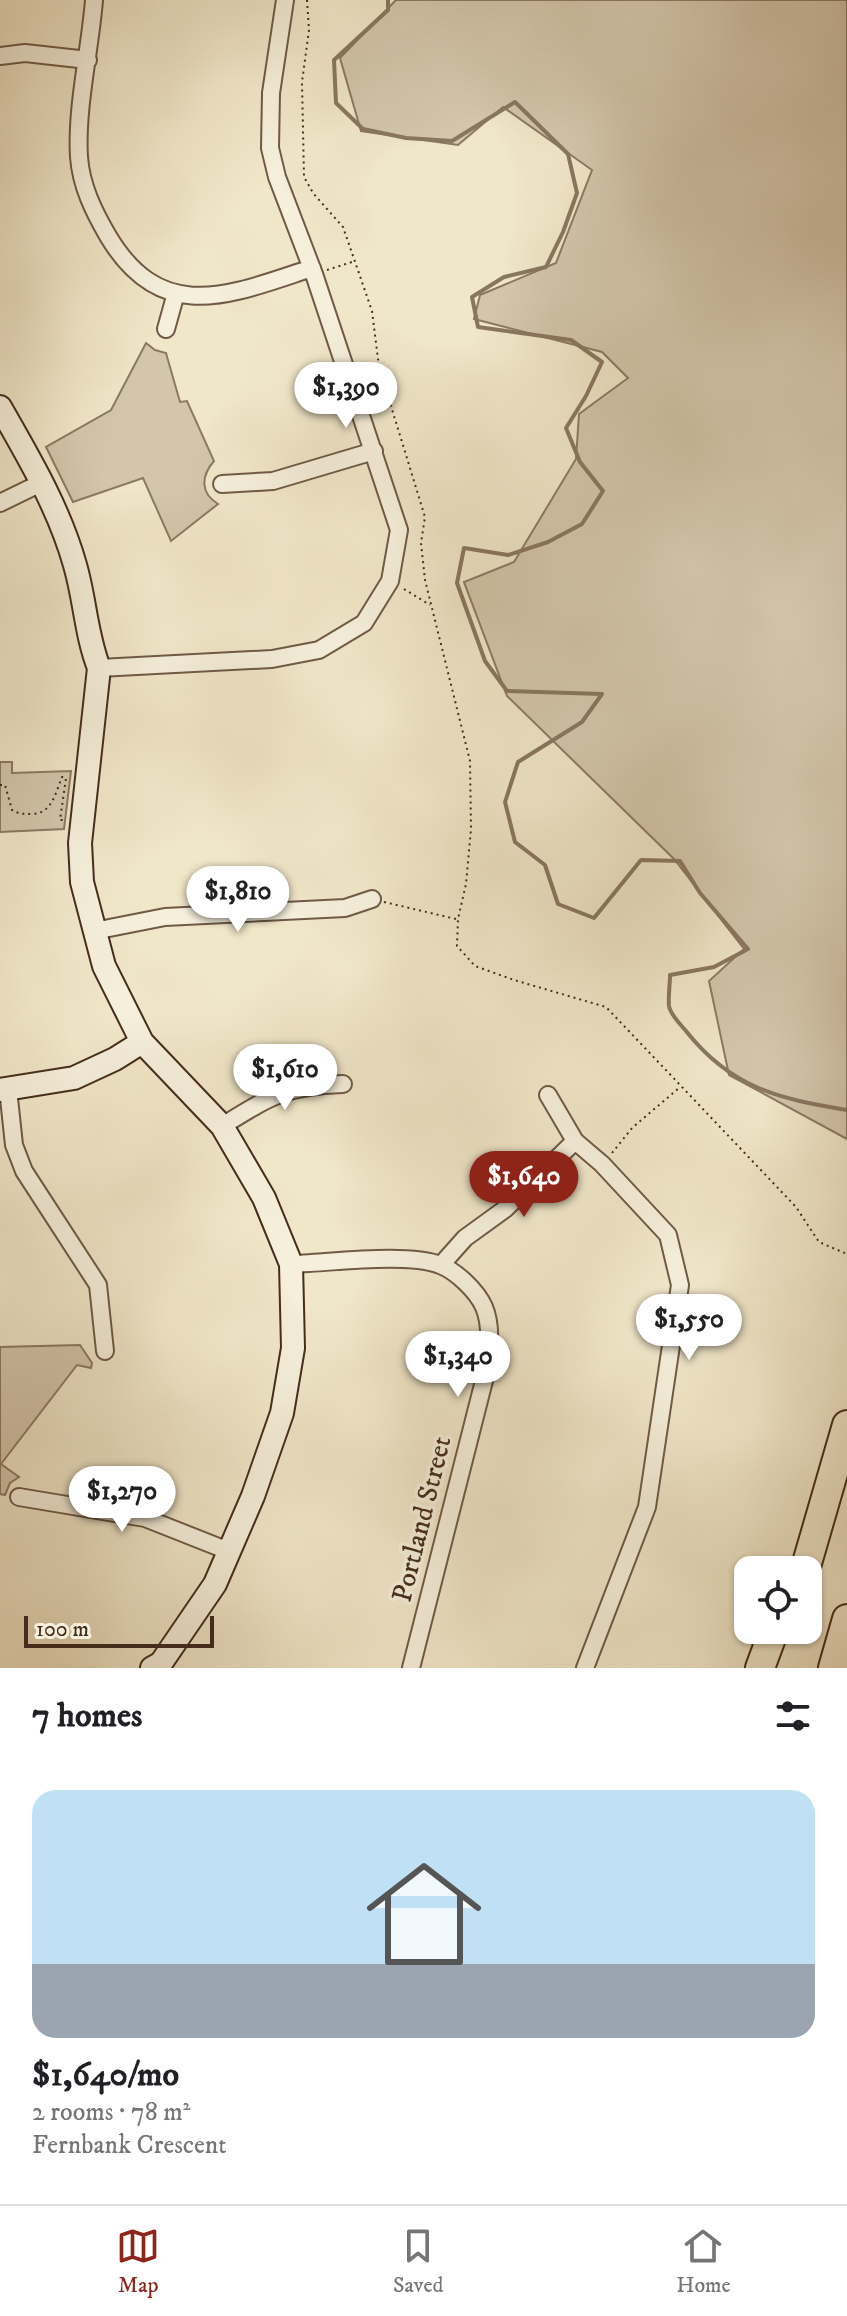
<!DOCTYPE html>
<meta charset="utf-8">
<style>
body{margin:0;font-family:"IM FELL DW Pica",serif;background:#f6f6f6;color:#202124;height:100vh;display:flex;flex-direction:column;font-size:30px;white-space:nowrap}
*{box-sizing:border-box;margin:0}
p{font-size:26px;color:#757577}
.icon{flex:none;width:44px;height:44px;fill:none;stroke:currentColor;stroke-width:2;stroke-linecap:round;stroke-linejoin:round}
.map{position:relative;height:1668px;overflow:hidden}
.side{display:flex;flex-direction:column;background:#fff;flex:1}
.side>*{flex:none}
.tools{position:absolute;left:734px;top:1556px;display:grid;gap:16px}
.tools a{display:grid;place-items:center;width:88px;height:88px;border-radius:16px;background:#fff;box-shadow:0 2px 6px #0004;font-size:40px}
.scale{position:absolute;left:24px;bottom:20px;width:190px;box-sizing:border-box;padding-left:8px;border:4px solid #452c1b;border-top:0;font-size:22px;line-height:28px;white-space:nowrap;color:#452c1b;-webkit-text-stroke:6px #f5efdb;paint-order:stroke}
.price{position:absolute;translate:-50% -68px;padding:0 18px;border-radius:28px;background:#fff;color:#222;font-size:26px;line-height:52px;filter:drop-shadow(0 2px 4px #0008)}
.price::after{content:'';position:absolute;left:50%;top:48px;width:24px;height:18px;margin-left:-12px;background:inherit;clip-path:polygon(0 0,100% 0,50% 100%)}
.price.active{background:#8f2418;color:#fff}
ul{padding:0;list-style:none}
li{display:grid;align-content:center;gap:16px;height:424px;padding:0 32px}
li+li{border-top:2px solid #e0e0e0}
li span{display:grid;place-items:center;height:248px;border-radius:24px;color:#555}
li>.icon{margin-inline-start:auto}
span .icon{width:144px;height:144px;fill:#fffc;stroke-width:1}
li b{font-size:34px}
h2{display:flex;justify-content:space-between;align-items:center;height:96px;padding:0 32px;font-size:34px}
.menu{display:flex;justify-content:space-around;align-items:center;height:112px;border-top:2px solid #e0e0e0;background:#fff;font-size:22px;color:#757577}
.menu a{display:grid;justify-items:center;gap:4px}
.menu .active{color:#8f2418}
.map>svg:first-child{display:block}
.green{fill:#d3c6ab;stroke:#8c7963;stroke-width:2}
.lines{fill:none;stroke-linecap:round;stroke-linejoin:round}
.stream{stroke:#89765f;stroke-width:4}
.street-casing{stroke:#705a46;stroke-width:20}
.secondary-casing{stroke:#452c1b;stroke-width:26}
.highway-casing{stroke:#452c1b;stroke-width:32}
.path{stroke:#452c1b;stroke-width:2;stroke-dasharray:2 4;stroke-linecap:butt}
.street{stroke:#f5efdb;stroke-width:16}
.secondary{stroke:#f5efdb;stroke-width:22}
.highway{stroke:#f0e6c8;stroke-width:28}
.labels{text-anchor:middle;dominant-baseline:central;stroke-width:7;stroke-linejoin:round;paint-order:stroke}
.street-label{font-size:28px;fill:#452c1b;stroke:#f5efdb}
</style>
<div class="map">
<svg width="847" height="1668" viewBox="0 0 847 1668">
<rect width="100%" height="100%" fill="#f0e6c8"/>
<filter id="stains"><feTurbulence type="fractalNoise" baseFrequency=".0025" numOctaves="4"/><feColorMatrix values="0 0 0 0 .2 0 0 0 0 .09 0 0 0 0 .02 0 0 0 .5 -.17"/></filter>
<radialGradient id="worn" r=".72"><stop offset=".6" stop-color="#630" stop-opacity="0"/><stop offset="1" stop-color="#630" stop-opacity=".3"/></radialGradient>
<path class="green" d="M396,0H847V1139L729,1075L709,981L744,949L674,859L507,696L464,582L514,562L576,459L579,414L628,378L602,352L474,319L480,295L556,263L592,170L503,107L458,145L361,131L340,58Z
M146,343L155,350L166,353L180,402L187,401L214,461C201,476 200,493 218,504L171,541L143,478L73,502L46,447L111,410Z
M0,762H12V773L71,771L64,829L0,832Z
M80,1345L92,1363L91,1368L77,1365L1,1464L19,1477L10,1483L5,1495L0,1494V1347Z"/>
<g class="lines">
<path class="stream" d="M388,0V10L334,60L336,103L363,129L406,138L452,141L515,102L568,154L577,193L563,232L546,267L504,277L472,297L478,327L571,340L602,362L586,396L566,428L580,462L603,491L582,524L548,542L508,555L464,548L457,583L485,661L507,691L602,694L582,722L518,762L505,802L515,842L545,865L558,904L594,918L641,860L680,861L700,893L748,949L714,967L670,975C670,985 668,996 669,1006C670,1014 680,1024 686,1031C731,1088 779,1099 847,1110"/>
<defs>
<path id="street" d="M94,0C90,51 76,107 79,157C81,186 94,212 108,236C162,327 232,294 312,268
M0,56L25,53L88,60
M166,329L176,293
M222,484L273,481L374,451
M0,503L43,482
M99,668L272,659L319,650L364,623L390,581L399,530L314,274L277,177L270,148L271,93L285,0
M94,931L165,917L345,908L372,899
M8,1089L14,1145L24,1171L98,1285L105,1351
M548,1095L575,1141L602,1164L668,1235L680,1285L647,1507L585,1668
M222,1126C271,1096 285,1086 343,1084
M291,1264C328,1263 408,1252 440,1265C456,1271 477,1291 484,1307C492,1326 489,1349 487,1369L411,1668
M441,1265L465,1238L505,1209L575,1141
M19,1497L145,1518L231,1552"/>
<path id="secondary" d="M0,407C29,458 59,508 75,565C85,599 86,635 99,668L80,843L82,882L104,966L142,1042L222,1126L264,1198L291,1264L293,1348L282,1413L253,1496L215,1584L161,1663L152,1668
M0,1090L74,1078L115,1059L142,1042"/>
<path id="highway" d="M805,1570L847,1425
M760,1668L774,1630
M833,1668L847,1619"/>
</defs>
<use href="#street" class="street-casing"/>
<use href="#secondary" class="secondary-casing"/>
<use href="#highway" class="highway-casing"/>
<path class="path" d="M307,0L309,30L302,82L304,177L313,193L343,227L372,311L379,367L425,517L421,543L425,580L470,761L471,829L466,884L458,919L457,946L475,966L514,980L606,1007L796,1207L819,1242L847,1254
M327,270L352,262
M404,589L430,605
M0,785H5L12,810C19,814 23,814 31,814C52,814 55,794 62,777L66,778L60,820H64
M384,902L456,919
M612,1153L632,1128L679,1088"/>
<use href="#street" class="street"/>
<use href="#secondary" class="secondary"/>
<use href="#highway" class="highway"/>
</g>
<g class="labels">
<g class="street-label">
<text transform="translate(422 1519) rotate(-76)">Portland Street</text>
</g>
</g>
<rect width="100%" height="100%" filter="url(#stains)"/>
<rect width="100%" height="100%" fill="url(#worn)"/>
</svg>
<div class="tools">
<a><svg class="icon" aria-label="locate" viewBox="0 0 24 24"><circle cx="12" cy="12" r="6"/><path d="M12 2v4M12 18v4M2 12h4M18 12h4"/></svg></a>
</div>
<div class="scale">100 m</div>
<b class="price" style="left:346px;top:430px">$1,390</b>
<b class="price" style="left:238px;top:934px">$1,810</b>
<b class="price" style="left:285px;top:1112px">$1,610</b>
<b class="price active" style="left:524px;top:1219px">$1,640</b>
<b class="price" style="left:689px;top:1362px">$1,550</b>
<b class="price" style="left:458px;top:1399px">$1,340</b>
<b class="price" style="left:122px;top:1534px">$1,270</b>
</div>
<section class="side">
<h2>7 homes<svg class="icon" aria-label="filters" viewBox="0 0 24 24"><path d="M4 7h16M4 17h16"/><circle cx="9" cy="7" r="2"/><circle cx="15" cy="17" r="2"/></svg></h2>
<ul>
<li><span style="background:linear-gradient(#bfe0f5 70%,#9aa5b1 0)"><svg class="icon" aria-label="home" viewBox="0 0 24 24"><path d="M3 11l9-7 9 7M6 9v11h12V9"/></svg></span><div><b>$1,640/mo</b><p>2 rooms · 78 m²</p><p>Fernbank Crescent</p></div></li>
</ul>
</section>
<nav class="menu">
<a class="active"><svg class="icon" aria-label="map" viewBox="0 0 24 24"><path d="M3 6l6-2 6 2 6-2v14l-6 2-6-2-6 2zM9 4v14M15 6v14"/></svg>Map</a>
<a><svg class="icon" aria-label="saved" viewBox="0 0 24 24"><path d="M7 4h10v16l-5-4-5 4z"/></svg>Saved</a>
<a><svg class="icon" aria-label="home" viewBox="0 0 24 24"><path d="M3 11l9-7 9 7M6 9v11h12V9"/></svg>Home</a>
</nav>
